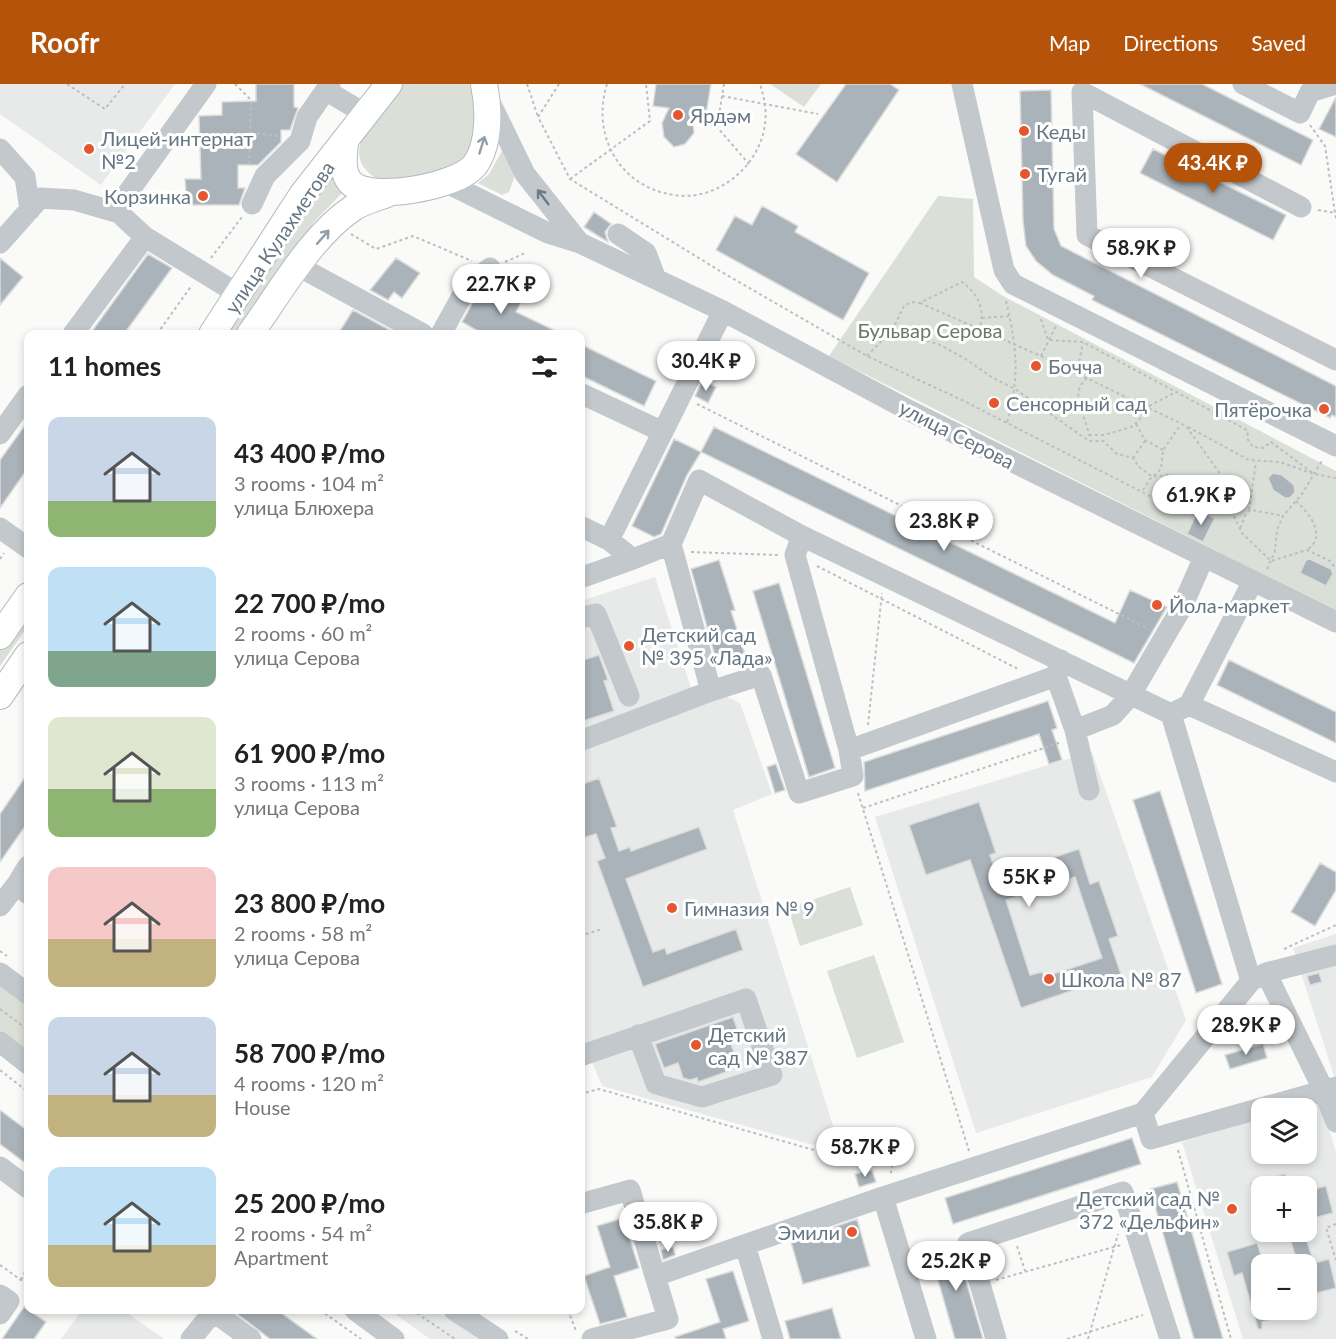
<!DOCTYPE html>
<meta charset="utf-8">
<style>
body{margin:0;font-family:Lato,sans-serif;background:#f6f6f6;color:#222;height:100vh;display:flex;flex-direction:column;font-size:22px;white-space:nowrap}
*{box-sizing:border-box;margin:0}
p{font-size:20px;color:#767676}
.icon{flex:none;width:33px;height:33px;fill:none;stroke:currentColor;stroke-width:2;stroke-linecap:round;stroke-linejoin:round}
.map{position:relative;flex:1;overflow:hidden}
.details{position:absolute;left:24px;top:246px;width:561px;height:984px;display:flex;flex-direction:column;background:#fff;border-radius:12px;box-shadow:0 3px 9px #0003}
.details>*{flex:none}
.buttons{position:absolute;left:1251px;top:1014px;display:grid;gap:12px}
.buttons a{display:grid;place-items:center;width:66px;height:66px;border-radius:12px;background:#fff;box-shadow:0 3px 9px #0003;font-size:30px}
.price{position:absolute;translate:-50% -51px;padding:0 14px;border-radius:21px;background:#fff;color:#222;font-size:20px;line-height:39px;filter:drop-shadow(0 2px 3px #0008)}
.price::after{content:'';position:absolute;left:50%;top:36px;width:18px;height:14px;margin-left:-9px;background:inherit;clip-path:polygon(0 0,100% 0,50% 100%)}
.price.on{background:#b45309;color:#fff}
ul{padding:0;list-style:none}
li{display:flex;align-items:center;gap:18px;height:150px;padding:0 24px}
li span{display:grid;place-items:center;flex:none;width:168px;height:120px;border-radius:12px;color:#555}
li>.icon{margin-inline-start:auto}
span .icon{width:72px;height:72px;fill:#fffc;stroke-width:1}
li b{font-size:26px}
h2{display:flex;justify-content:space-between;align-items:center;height:72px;padding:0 24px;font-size:26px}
header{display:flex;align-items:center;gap:36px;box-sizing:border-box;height:84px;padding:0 30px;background:#b45309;color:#fff}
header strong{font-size:28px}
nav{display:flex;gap:33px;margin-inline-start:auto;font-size:21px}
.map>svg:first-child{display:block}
.built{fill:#e8e9e9;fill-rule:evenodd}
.green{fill:#dadfd7}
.building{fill:#aab3b9;stroke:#dcdcda;stroke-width:1.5;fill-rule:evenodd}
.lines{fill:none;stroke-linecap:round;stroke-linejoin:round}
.major-casing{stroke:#b5babe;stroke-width:28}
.path{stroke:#bbbfc2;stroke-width:2;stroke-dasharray:3 3;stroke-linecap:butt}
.minor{stroke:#c3c8cc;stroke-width:21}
.major{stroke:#fff;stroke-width:26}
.oneway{stroke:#939fa8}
.oneway2{stroke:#6a7a87}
.poi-dot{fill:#e4572e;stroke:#fff;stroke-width:2}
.labels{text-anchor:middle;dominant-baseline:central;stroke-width:6;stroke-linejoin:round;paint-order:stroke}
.poi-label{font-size:20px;fill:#657683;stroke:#fff;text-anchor:start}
.street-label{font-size:20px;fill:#657683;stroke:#fff}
.park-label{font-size:20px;fill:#687a64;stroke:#fff}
</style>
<header>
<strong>Roofr</strong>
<nav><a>Map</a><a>Directions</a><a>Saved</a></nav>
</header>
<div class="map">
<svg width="1336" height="1255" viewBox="0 0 1336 1255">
<rect width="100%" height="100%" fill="#fafaf8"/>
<path class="built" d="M0,0H175L101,101L0,30Z
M655,493L692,607L581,648V517Z
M723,611L740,619L772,710L733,726L837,1054L813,1061L602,1002L581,952V664Z
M1092,668L1186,936L1152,993L976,1049L875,733Z
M1336,850V998L1293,864Z
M1320,1016L1336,1068V1255H1243L1182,1058L1261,1034L1262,1070H1306V1024H1292ZM1262,1102H1306V1148H1262ZM1262,1180H1306V1226H1262Z
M82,1226H123L164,1255H61Z
M389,1226H437L478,1255H430Z"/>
<path class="green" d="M402,0H471L478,18L474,66L439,93L377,95C361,85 356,74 361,57Z
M770,0H821L804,23Z
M502,67L515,91L509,108L502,111L478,99L489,90Z
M332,94L344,107L314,138L234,250H221Z
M938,112L973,115L974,193L1003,212L1336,387V527L829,272Z
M28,523V542L0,582V564Z
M850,803L863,841L800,862L788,824Z
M874,871L904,958L857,974L827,887Z
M0,898L28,919V969L0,947Z"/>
<path class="building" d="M256,0H294V23L298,24L290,46H281V58L258,81H238V104H245L239,121H187L185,95H201L199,32L222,31V18L256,17Z
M656,0H711L706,30L692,28L694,49L685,60L674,63L664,53L662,39L669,24L653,22Z
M846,0H890L899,6L837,98L796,70Z
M1140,0H1202L1313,56L1301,81Z
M1051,6L1054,145L1061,162L1336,302V333L1332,331L1330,334L1092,216L1094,212L1053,191L1036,177L1026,162L1023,137L1020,7Z
M1336,13V53L1319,45Z
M1153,65L1286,131L1273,156L1140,89Z
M762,122L798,142L795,148L869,189L843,236L716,166L735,132L752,141Z
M594,128L611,140L605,148L608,158L584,143Z
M148,170L172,184L124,250H90Z
M0,174L23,193L0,221Z
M396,174L420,189L402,214L394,208L388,216L370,206Z
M493,202L522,216L516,228L562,250H476L478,247L462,238L478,209Z
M353,226L397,250H338Z
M580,260L656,297L644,322L580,291Z
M703,296L716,303L708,319L695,312Z
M28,337V384L0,424V376Z
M714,343L1115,539L1130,506L1167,523L1134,579L701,368Z
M674,355L701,368L687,391L661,450L654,453L632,442Z
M1273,389L1282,391L1294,401L1295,408L1290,414H1285L1273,406L1268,394Z
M1198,426L1215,434L1203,458L1187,450Z
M1310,475L1331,485L1333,490L1326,502L1300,489L1306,476Z
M719,476L735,526L731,527L745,570L717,579L691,485Z
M779,499L835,684L809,693L753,507Z
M599,571L608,596L604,597L614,627L580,638V577Z
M1229,576L1336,628V659L1217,601Z
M1048,617L1057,644L1052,646L1062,676L1049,680L1039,650L865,707L864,678Z
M776,680L785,706L775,709L767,683Z
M28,689V738L0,778V730Z
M599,694L617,743L611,744L619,767L630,763L631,767L699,743L707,765L626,795L653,868L665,864L667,870L736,845L743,866L643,903L597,777L605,774L596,750L580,755V701Z
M1160,707L1222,900L1196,909L1133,716Z
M979,718L996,769L990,771L997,792L1079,765L1090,800L1099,797L1118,852L1109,855L1121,890L1021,924L970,776L926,791L909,741ZM1075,793L1102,874L1044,893L1042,888L1030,891L1006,816Z
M1320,779L1336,788V806L1315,842L1291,828Z
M1319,889L1322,898L1310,901L1307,892Z
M733,933L740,953L730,957L738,980L725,985L726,988L698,998L697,994L690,996L683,994L678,979L664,984L655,960Z
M1263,960L1267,974L1230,985L1225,971Z
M0,1026L28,1047V1081L0,1060Z
M1132,1054L1141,1080L953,1140L945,1114Z
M872,1086L876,1098L859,1103L855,1090Z
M1285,1090L1288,1102H1251V1099Z
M1177,1098L1223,1255H1194L1185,1225L1150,1105Z
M1326,1102L1333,1129L1306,1136V1107Z
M623,1134L639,1184L614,1192L627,1233L600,1240L584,1192L610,1183L597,1142Z
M857,1135L870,1182L803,1200L791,1158Z
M1288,1148H1304L1314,1179L1329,1175L1336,1204L1306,1212V1181L1309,1180H1274L1273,1177L1295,1171Z
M955,1158L956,1163L983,1255H955L929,1165Z
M1257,1159L1264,1180L1262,1226H1292V1229L1262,1238V1245H1258L1242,1189L1234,1192L1227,1168Z
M673,1163L675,1171L663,1176L661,1166Z
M733,1187L749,1237L723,1245L726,1255H676L675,1253L720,1238L706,1195Z
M24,1223L46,1238L34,1255H2Z
M832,1224L841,1255H790L785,1237Z
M232,1226H277L317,1255H270Z"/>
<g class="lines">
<defs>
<path id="major" d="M345,58C344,71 341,87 350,98C369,120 459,102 475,81C490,60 489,24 484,0
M212,250L302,111L389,0
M250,250C279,210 311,152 353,124C362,118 376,114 387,110
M0,552L28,512
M0,612L28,571"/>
</defs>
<use href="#major" class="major-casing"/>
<path class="path" d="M67,0L105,25L125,0
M235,0L251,16L249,83
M527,0L538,33
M559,0L538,33L570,95L720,187L867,272L962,316L1183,429L1193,427L1204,414H1225L1242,449L1271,477L1307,466L1330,477L1336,485
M607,0C591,51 619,103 674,111C717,118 760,82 765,40C767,26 764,13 760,0
M724,0L717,43L749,80
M722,12L818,30
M1310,41L1325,62L1336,135
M251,49L281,52
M570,95L650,37L646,0
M1318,126L1336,129
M351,150L376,165L413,152L472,177
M211,174L242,133
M505,178L525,169
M1006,217C1017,265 1020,291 1007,339
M920,219L1041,272L1186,342L1221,391L1225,414
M982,234L1009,232
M1041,235L1048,256L1083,258L1247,346L1248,356L1253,363L1263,364L1271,358L1314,390
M892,247L938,260L964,274L993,294L1015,305L1089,357H1103L1117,370L1133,374L1139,383L1153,393L1171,390L1184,405L1204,414
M157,250L192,201
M867,272L893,245L904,222L911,218L920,219L962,198C978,209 986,227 979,245
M1041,272L1056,242
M1077,289L1083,258
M1087,294C1067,312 1087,332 1089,352
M697,320L1149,545
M1136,340L1145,356L1163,366
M1188,343L1249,376L1280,378L1314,390L1336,394
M1089,351H1104L1131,343L1139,337L1145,324L1176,308
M1133,374L1145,357
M1143,406L1150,395L1161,385L1163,366L1181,340
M1296,417C1309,429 1328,452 1307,466
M1249,426L1256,378
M1240,444L1247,428L1252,426L1283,432
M691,468L778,471
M0,475L4,469
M817,482L1020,586
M1267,485L1275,467L1277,446L1283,432L1302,410L1323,375
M868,641L882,509
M858,709L969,1067
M863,724L1059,659
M580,852L602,845
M1284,865L1336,841
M0,867L7,872
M0,925L28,946
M0,986L28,1008
M580,1010L599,1005L814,1066L893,1080L890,1092
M1178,1066L1231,1255
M1336,1140L1326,1144L1336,1176
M1017,1162L1025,1187
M0,1181L28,1201
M21,1196L28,1182
M996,1196L1121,1161
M320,1226L361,1255
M412,1226L455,1255
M568,1226L576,1247
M515,1247L528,1255
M1067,1255L1143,1231
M1088,1255L1118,1150"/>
<path class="minor" d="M962,0L1004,186L1013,200L1336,362
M1243,0L1300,29L1310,8L1336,0
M327,7L367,31
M489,16L525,90L579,158
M0,65L25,93L30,126
M447,99L548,149L580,159L723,227L910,327L1336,538
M252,120L265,92L300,57L307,33L330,0
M1301,123L1082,8L1087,151L1336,276
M119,129L122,117L206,0
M618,150L646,169L656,195
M0,159L40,114L74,116L119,129L145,153L240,211
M298,182L423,250
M73,250L145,153
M441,250L468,201L490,184
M580,309L663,348
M0,350L28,311
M580,442L609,456
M0,444L28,464
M671,460L633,475L609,456L723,227
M580,494L633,475
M580,534L596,530L629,612
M1056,592L1075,646L1089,706
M711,607L761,591L799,709L853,692L849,666L795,471L802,452
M1189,621L1336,688
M1075,646L1113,631L1130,612L1182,523L1204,473
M580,657L711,607L671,460L699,396L802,452L1171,630L1189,621L1253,497
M849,666L1056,592L1061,576
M17,800L28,782
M0,822L17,800L28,810
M0,889L28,910
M1266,889L1336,871
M1251,897L1266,889L1323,1005L1336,1038
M0,958L28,980
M580,972L746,915L772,991L702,1013L656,1000L638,951
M1143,1029L1151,1055L1336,1003
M0,1083L28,1104
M580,1120L630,1106L655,1192
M745,1161L773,1255
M0,1211L9,1217L0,1230
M211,1226L251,1255
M355,1226L394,1255
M454,1226L498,1255
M191,1255L214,1227
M592,1255L668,1235L655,1192L883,1113
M926,1255L883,1113L1143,1029L1251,897L1171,630
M996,1255L968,1159L1123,1108L1170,1255"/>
<use href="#major" class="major"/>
</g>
<defs><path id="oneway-shaft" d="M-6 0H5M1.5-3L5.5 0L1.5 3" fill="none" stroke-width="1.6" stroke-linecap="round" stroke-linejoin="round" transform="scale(1.5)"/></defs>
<g class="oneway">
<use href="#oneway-shaft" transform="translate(482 61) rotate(-73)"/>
<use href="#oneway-shaft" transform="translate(323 153) rotate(-49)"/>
</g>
<use class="oneway2" href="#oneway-shaft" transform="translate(543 113) rotate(-127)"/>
<g class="poi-dot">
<circle cx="678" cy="31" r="6"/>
<circle cx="1024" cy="47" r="6"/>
<circle cx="89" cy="65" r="6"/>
<circle cx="1025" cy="90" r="6"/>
<circle cx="203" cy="112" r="6"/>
<circle cx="1036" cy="282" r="6"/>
<circle cx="994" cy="319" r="6"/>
<circle cx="1324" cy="325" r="6"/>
<circle cx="1157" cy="521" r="6"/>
<circle cx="629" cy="562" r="6"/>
<circle cx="672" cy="824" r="6"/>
<circle cx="1049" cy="895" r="6"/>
<circle cx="696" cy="961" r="6"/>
<circle cx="1232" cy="1125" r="6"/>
<circle cx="852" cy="1148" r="6"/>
</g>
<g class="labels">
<g class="poi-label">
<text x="690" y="31">Ярдәм</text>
<text x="1036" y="47">Кеды</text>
<text x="101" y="54">Лицей-интернат<tspan x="101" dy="23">№2</tspan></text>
<text x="1037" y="90">Тугай</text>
<text x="191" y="112" text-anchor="end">Корзинка</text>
<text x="1048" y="282">Бочча</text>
<text x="1006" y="319">Сенсорный сад</text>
<text x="1312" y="325" text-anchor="end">Пятёрочка</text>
<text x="1169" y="521">Йола-маркет</text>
<text x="641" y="550">Детский сад<tspan x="641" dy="23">№ 395 «Лада»</tspan></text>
<text x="684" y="824">Гимназия № 9</text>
<text x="1061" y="895">Школа № 87</text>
<text x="708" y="950">Детский<tspan x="708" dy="23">сад № 387</tspan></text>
<text x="1220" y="1114" text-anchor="end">Детский сад №<tspan x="1220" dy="23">372 «Дельфин»</tspan></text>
<text x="840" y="1148" text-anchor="end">Эмили</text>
</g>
<g class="street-label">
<text transform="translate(279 153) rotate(-56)">улица Кулахметова</text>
<text transform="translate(957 350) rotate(27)">улица Серова</text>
</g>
<g class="park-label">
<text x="930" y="246">Бульвар Серова</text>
</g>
</g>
</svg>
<div class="buttons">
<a><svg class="icon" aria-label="layers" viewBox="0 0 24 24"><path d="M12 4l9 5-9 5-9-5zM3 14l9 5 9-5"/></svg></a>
<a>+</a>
<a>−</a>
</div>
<b class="price on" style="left:1213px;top:110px">43.4K ₽</b>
<b class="price" style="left:1141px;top:195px">58.9K ₽</b>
<b class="price" style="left:501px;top:231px">22.7K ₽</b>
<b class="price" style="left:706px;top:308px">30.4K ₽</b>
<b class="price" style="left:1201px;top:442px">61.9K ₽</b>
<b class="price" style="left:944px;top:468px">23.8K ₽</b>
<b class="price" style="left:1029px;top:824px">55K ₽</b>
<b class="price" style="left:1246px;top:972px">28.9K ₽</b>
<b class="price" style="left:865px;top:1094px">58.7K ₽</b>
<b class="price" style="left:668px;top:1169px">35.8K ₽</b>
<b class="price" style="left:956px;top:1208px">25.2K ₽</b>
<section class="details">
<h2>11 homes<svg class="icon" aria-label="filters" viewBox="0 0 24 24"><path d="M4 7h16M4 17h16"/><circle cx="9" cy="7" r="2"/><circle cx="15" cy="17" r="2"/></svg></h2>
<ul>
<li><span style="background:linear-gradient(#c9d6e8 70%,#8fb573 0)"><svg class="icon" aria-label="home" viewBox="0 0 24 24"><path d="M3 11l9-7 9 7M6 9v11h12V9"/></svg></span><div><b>43 400 ₽/mo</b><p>3 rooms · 104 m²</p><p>улица Блюхера</p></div></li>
<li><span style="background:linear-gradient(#bfe0f5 70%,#7fa58c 0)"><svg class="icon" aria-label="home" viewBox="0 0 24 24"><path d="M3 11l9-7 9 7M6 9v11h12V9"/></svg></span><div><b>22 700 ₽/mo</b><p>2 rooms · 60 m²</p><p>улица Серова</p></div></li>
<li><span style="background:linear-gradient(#dfe7d0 60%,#8fb573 0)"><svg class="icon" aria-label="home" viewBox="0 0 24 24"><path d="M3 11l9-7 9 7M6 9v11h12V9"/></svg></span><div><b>61 900 ₽/mo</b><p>3 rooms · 113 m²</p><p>улица Серова</p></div></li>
<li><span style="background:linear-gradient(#f6c9c9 60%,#c2b280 0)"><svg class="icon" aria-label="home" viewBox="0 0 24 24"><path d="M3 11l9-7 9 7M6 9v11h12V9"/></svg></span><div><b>23 800 ₽/mo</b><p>2 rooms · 58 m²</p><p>улица Серова</p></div></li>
<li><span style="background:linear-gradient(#c9d6e8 65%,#c2b280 0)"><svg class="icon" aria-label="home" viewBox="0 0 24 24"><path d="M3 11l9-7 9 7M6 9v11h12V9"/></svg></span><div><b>58 700 ₽/mo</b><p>4 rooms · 120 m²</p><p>House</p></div></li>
<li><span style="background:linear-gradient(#bfe0f5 65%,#c2b280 0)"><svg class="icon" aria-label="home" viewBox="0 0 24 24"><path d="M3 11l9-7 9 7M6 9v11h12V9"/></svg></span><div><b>25 200 ₽/mo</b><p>2 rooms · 54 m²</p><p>Apartment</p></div></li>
</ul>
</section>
</div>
